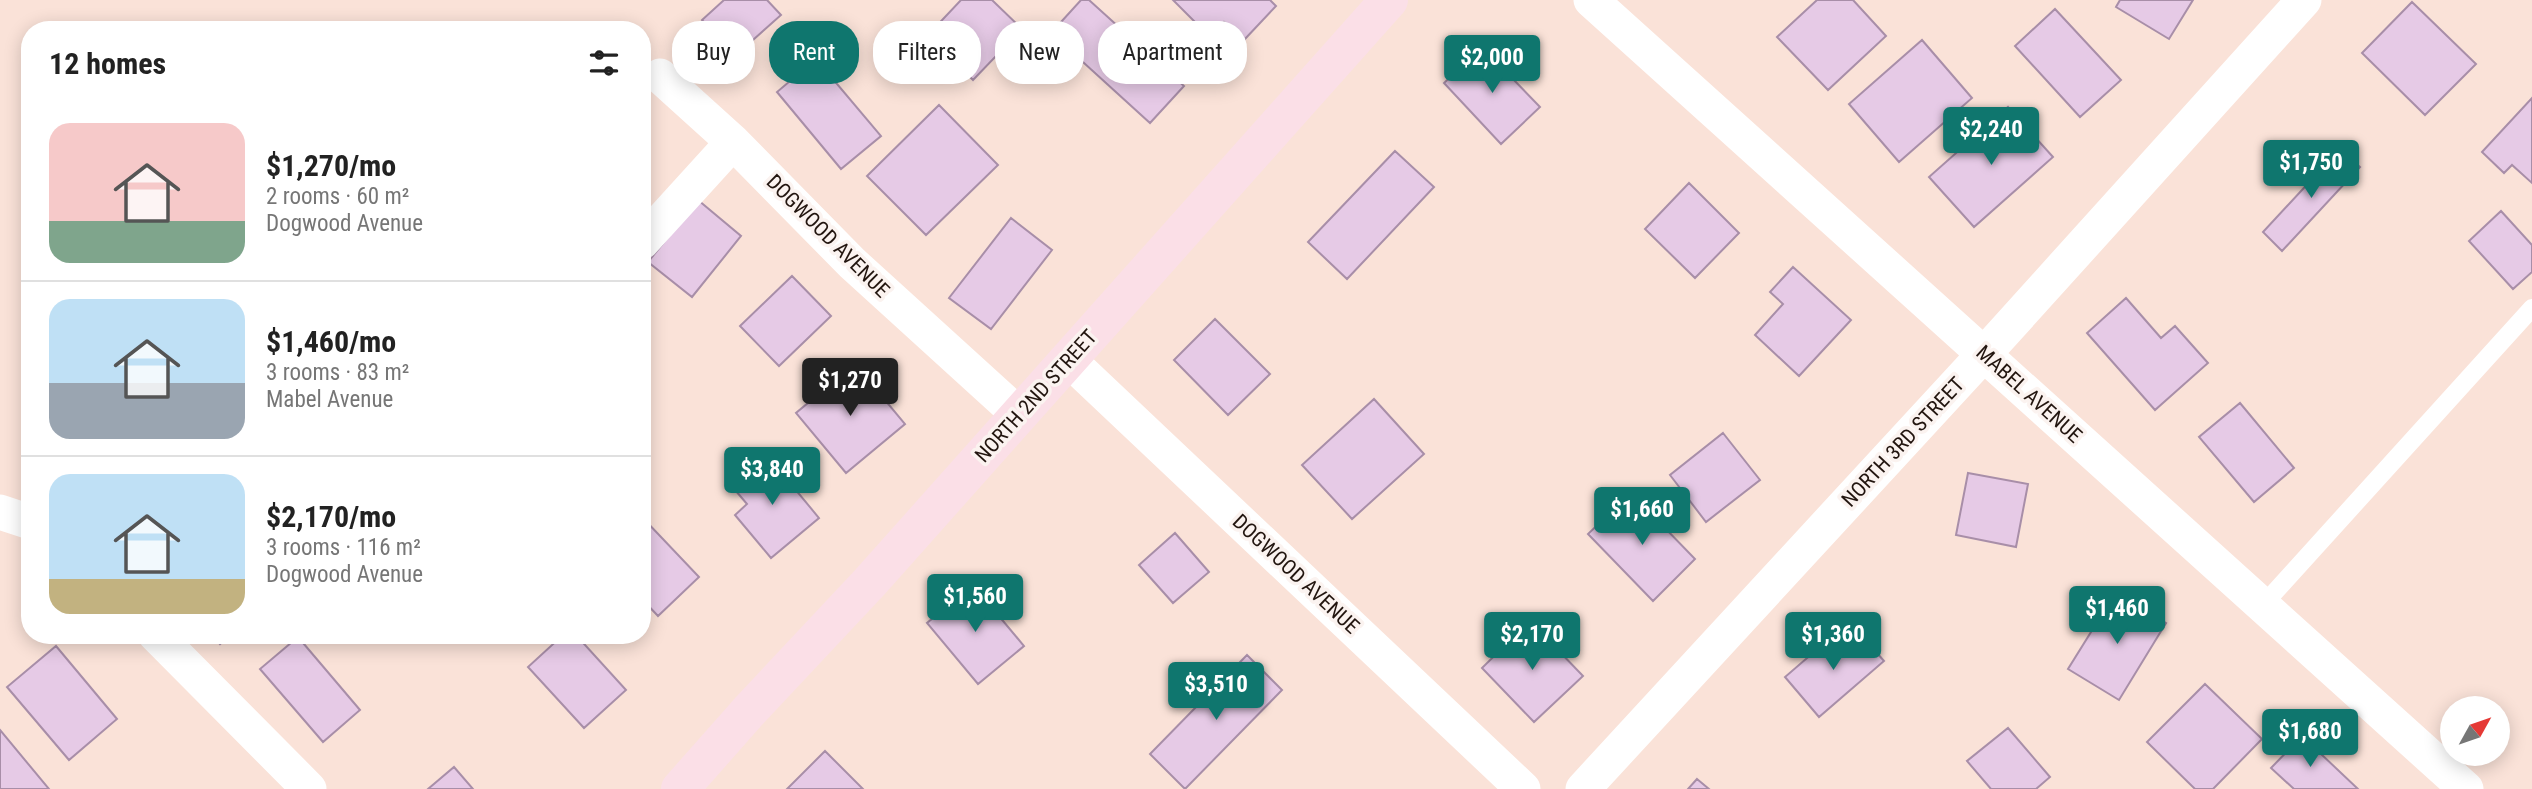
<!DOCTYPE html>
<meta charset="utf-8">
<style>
body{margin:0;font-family:"Roboto Condensed",sans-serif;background:#f6f6f6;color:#222;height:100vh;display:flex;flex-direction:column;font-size:26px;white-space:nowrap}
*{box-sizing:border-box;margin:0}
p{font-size:23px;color:#767676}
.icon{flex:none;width:38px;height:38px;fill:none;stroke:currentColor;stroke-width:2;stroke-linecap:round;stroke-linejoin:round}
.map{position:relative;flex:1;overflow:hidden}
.panel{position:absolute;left:21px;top:21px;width:630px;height:623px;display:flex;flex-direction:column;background:#fff;border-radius:28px;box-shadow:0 4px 18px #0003}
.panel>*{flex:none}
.top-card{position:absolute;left:672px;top:21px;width:665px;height:63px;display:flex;gap:14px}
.needle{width:46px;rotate:50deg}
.controls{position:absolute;left:2440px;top:696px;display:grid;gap:14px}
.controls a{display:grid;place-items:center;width:70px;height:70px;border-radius:50%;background:#fff;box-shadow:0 4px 18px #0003;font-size:35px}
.price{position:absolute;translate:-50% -60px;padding:0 16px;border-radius:7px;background:#0f766e;color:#fff;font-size:23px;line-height:46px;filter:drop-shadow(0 2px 4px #0008)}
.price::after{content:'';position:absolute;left:50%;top:42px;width:21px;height:16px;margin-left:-10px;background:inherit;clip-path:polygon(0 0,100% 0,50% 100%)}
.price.current{background:#222;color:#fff}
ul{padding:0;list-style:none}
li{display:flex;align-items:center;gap:21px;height:175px;padding:0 28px}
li+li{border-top:2px solid #e0e0e0}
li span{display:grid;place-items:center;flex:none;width:196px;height:140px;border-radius:21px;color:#555}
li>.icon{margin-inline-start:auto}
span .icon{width:84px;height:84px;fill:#fffc;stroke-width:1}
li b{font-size:30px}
h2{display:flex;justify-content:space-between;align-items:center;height:84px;padding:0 28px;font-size:30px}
.pill{padding:0 24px;border-radius:28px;background:#fff;box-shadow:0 4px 18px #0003;font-size:24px;line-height:63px}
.pill.current{background:#0f766e;color:#fff}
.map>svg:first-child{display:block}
.building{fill:#e6cae6;stroke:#a88ea8;stroke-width:2}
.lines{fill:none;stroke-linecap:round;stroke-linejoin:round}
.lane{stroke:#fff;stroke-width:18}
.street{stroke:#fff;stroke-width:35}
.secondary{stroke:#fbdfe7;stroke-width:38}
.labels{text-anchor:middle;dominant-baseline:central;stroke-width:7;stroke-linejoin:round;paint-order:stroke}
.street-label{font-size:21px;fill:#22150f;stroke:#fbf3f0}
</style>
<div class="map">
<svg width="2532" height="789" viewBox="0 0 2532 789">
<rect width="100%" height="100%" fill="#fae2d8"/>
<path class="building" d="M724,0H767L781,15L735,56L702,20Z
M961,0H992L1022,29L973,80L928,35Z
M1081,0H1089L1184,86L1150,123L1051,33Z
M1173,0H1270L1276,6L1244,40L1224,22L1210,37Z
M1817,0H1853L1886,36L1828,90L1777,37Z
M2120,0H2193L2169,39L2116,7Z
M2412,2L2476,64L2425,115L2362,53Z
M2055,9L2121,80L2080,117L2015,46Z
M1922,40L1972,98L1899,162L1849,104Z
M1482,47L1540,107L1501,144L1444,83Z
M816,59L881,136L841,169L777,92Z
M2532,98V183L2512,165L2504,173L2482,152Z
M939,105L998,165L926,235L867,176Z
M2008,107L2053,157L1974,227L1929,177Z
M2340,149L2360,167L2282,251L2263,232Z
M1395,151L1434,187L1347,279L1308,242Z
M1689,183L1739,233L1695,278L1645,229Z
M698,200L741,236L692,297L648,262Z
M2501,211L2532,245V272L2513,289L2469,241Z
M1011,218L1052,250L991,329L949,298Z
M1793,267L1851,320L1799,376L1755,335L1783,304L1770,292Z
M792,276L831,316L779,366L740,326Z
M2126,298L2161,338L2175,326L2208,363L2155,410L2087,333Z
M1215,319L1270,374L1228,415L1174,360Z
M855,364L905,424L846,473L796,413Z
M1374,399L1424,454L1352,519L1302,465Z
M2240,403L2294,468L2254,502L2199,437Z
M1723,433L1760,480L1706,522L1670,475Z
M766,454L819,518L771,558L735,515L747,504L730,484Z
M1968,473L2028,484L2016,547L1956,535Z
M1631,493L1695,559L1653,601L1588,534Z
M642,517L699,577L658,616L642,599Z
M1175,533L1209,572L1173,603L1139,565Z
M973,585L1024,646L978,684L927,623Z
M2116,592L2166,623L2119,700L2068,669Z
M1530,621L1583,676L1534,722L1482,668Z
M1835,634L1848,649L1862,636L1884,661L1819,717L1785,677Z
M212,635H230L220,644Z
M563,635H576L626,690L584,728L528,667Z
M298,637L360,710L323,742L260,669Z
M56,646L117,719L69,760L7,687Z
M1247,655L1282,690L1185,789L1150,754Z
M2205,684L2262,739L2213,789H2195L2147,742Z
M2008,728L2050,777L2036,789H1991L1967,761Z
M0,730L49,789H0Z
M2302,736L2358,789H2294L2271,768Z
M825,751L863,789H787Z
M454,767L473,789H428Z
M1697,779L1709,789H1688Z"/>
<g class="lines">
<path class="lane" d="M2263,605L2532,308"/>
<path class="street" d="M1591,0L2466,789
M660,76L733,142L852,263L1018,414
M642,242L733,142
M1069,360L1523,789
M0,512L30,522
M156,635L309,789
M1583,789L1985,353L2304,0"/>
<path class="secondary" d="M680,789L749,711L870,582L1389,0"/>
</g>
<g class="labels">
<g class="street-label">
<text transform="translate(828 236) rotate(45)">DOGWOOD AVENUE</text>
<text transform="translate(2029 394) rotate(42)">MABEL AVENUE</text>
<text transform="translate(1036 396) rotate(-48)">NORTH 2ND STREET</text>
<text transform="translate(1903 442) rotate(-47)">NORTH 3RD STREET</text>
<text transform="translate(1296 574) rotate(43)">DOGWOOD AVENUE</text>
</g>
</g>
</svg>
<div class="controls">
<a><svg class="needle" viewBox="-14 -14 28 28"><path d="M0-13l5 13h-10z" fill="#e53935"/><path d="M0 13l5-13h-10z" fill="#767676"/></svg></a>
</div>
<b class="price" style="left:1492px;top:95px">$2,000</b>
<b class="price" style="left:1991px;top:167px">$2,240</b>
<b class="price" style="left:2311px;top:200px">$1,750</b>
<b class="price current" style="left:850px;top:418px">$1,270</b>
<b class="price" style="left:772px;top:507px">$3,840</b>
<b class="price" style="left:1642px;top:547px">$1,660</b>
<b class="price" style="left:975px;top:634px">$1,560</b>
<b class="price" style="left:2117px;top:646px">$1,460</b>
<b class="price" style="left:1532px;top:672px">$2,170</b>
<b class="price" style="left:1833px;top:672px">$1,360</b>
<b class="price" style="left:1216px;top:722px">$3,510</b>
<b class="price" style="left:2310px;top:769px">$1,680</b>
<div class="top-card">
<a class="pill">Buy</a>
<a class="pill current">Rent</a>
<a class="pill">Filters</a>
<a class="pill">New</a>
<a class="pill">Apartment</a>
</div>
<section class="panel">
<h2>12 homes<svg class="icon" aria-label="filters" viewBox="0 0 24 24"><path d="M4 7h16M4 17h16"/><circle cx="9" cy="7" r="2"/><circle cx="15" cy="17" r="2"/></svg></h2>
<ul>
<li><span style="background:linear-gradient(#f6c9c9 70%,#7fa58c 0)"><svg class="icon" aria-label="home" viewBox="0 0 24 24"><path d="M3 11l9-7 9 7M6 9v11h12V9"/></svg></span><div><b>$1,270/mo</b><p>2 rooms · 60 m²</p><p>Dogwood Avenue</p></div></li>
<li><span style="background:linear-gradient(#bfe0f5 60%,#9aa5b1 0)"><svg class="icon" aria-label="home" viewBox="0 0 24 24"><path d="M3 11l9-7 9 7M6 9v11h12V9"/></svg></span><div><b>$1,460/mo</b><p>3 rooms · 83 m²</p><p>Mabel Avenue</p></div></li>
<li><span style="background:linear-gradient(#bfe0f5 75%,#c2b280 0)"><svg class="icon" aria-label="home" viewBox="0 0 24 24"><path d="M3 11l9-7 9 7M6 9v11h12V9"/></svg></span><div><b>$2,170/mo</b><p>3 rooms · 116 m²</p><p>Dogwood Avenue</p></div></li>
</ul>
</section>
</div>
